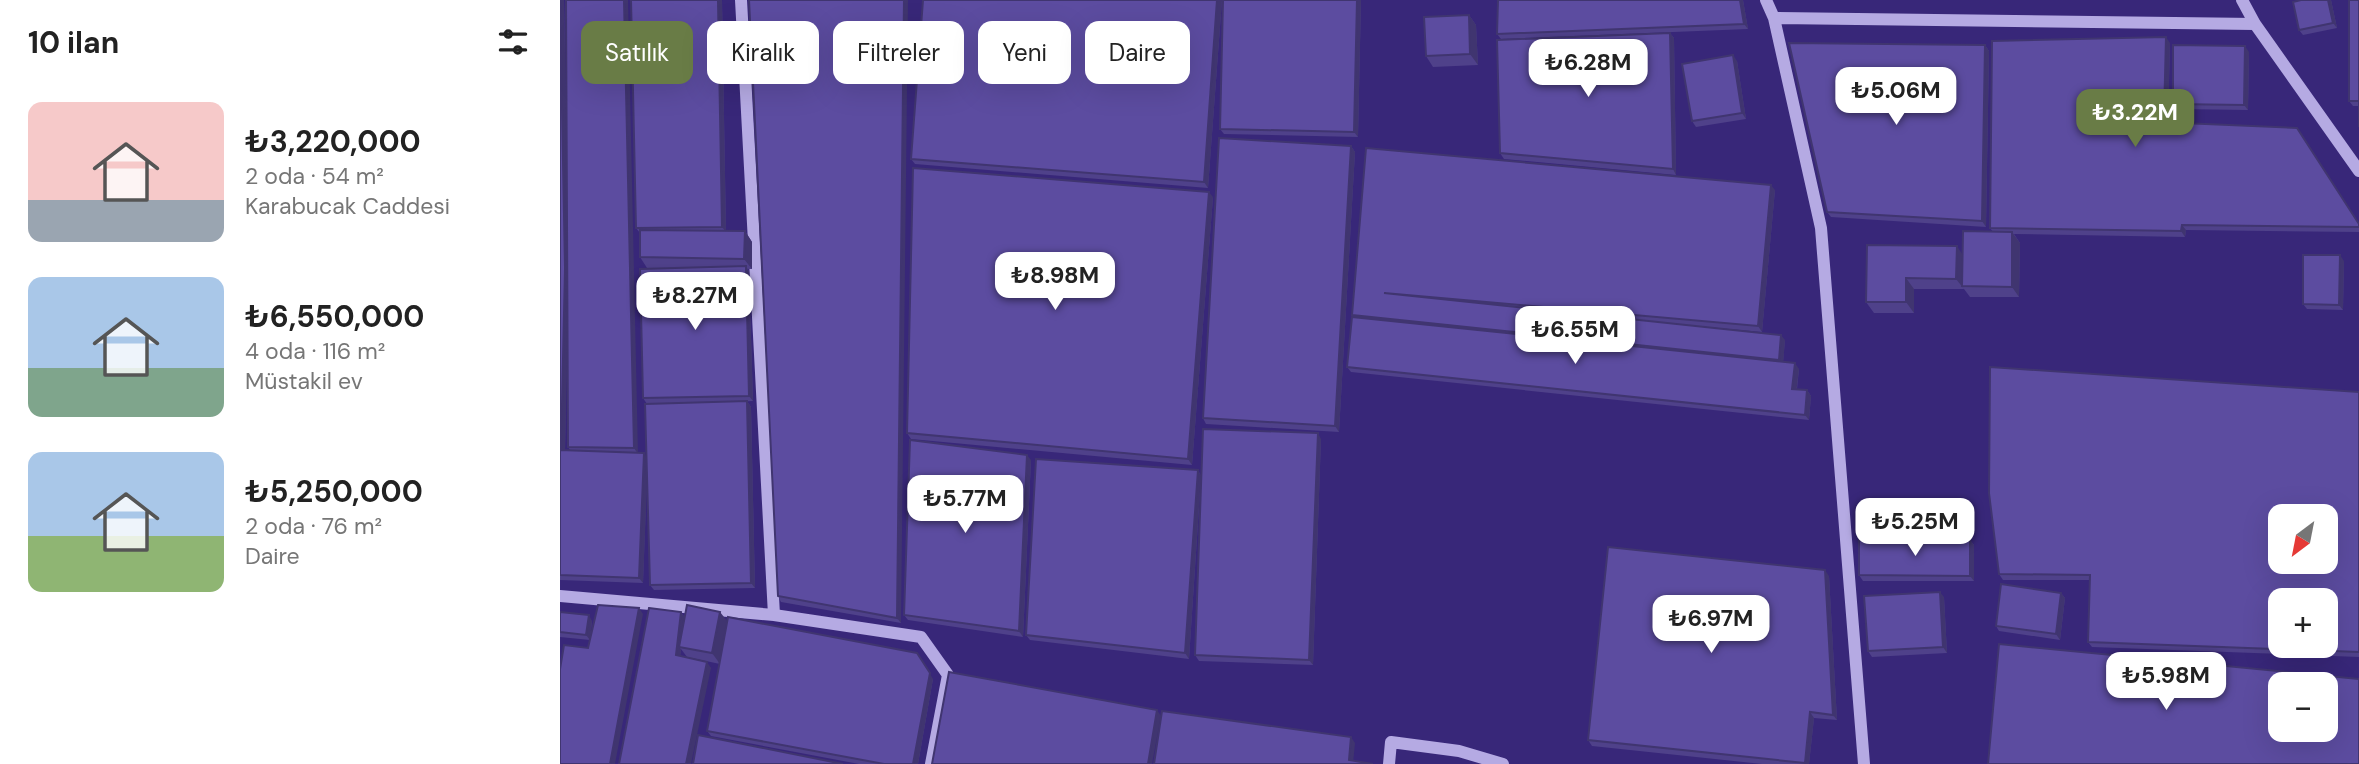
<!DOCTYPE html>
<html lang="tr">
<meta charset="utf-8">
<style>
body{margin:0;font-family:"DM Sans",sans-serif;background:#f6f6f6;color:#222;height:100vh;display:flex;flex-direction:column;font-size:26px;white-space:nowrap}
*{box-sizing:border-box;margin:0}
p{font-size:23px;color:#767676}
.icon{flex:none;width:38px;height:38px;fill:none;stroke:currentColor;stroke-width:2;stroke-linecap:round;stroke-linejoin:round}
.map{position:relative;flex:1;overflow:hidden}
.side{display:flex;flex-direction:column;background:#fff;width:560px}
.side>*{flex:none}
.guide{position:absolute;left:21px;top:21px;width:665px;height:63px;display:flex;gap:14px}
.needle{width:46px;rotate:212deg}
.controls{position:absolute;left:1708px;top:504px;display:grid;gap:14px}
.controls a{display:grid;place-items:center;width:70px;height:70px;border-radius:14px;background:#fff;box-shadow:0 7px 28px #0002;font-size:35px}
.price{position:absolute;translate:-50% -60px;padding:0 16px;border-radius:14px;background:#fff;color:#222;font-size:23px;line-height:46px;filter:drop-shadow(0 2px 4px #0008)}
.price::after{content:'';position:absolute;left:50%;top:42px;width:21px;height:16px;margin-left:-10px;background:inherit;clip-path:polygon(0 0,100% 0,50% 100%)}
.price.active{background:#697c46;color:#fff}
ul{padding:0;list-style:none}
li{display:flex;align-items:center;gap:21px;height:175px;padding:0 28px}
li span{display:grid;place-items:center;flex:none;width:196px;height:140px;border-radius:14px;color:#555}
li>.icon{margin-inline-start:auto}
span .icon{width:84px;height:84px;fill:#fffc;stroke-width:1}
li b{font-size:30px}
h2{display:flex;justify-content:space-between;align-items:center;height:84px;padding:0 28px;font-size:30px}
.pill{padding:0 24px;border-radius:14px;background:#fff;box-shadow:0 7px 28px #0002;font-size:24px;line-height:63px}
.pill.active{background:#697c46;color:#fff}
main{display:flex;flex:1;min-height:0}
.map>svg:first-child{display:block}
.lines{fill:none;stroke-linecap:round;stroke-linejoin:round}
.minor{stroke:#b5aae3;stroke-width:12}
.wall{fill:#4f418a;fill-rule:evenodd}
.shaded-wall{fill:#403570}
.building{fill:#5c4ca0;stroke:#403570;stroke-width:2;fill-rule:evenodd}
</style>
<main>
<section class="side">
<h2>10 ilan<svg class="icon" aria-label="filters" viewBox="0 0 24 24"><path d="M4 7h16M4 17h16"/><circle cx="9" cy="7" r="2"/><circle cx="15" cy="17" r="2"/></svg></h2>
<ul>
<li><span style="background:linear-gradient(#f6c9c9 70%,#9aa5b1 0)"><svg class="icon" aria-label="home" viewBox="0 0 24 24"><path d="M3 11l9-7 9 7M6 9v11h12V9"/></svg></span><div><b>₺3,220,000</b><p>2 oda · 54 m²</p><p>Karabucak Caddesi</p></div></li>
<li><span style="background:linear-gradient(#a9c7e8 65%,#7fa58c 0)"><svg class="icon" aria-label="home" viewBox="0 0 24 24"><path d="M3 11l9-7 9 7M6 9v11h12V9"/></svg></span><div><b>₺6,550,000</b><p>4 oda · 116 m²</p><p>Müstakil ev</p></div></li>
<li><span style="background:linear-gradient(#a9c7e8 60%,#8fb573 0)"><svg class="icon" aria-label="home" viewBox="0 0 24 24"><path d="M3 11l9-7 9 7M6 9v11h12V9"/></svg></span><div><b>₺5,250,000</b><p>2 oda · 76 m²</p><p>Daire</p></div></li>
</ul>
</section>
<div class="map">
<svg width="1799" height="764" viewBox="0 0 1799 764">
<rect width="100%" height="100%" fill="#382779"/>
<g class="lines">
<path class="minor" d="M181,0L214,615
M1206,0L1214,18L1695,24
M1682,0L1695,24L1799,171
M1214,18L1261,228L1304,764
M0,596L214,615L361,637L388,675L371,764
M829,764L831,742L899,751L943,764"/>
</g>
<path class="wall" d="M0,0H4L7,171L78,453L87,457V404L83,398L112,268H87L80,257V233L76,228L162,0L166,231H185L192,242V269H188L189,272L193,401L174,402L187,401L191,407L195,588L94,590L90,585L87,475L83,583L0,580ZM7,335L8,447L10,450H5Z
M189,0L341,623L221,602L218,596Z
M363,0H662L648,188L355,164L351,159Z
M801,0L798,137L664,134L660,129Z
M1183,0L1188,29L941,39L937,34Z
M1741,0H1771L1777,28L1743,35L1739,30Z
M1799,0V128V106H1793L1789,101Z
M909,15L916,25L918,65L873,67L866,56Z
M1110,33L1114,38L1116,175L944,159L940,153Z
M1610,43L1608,119L1799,224V232L1626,230L1625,237L1454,234L1460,243L1459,297H1410L1404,289H1354V313H1314L1306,302L1307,245L1403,255L1433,232L1430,228Z
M1425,45L1429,51L1426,227L1271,217L1267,212Z
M1689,52L1688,110L1616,109L1613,104Z
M1177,61L1186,119L1136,127L1132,121Z
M791,146L795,152L779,432L646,424L643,418Z
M1215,190L1202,332L1136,326L1225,340L1223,362L1239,369L1237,389L1247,390L1251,396L1249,420L791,372L787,367L793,317L792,315Z
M653,197L632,465L351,439L347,433Z
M1784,261L1783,310L1747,309L1743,304Z
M1799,392V657L1532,647L1528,642L1530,580H1443L1439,574Z
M761,439L753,665L639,661L635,655L641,477L629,659L470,640L466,635L638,470L641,476Z
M471,460L463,637L348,620L344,615Z
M1410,540L1414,545V581H1303L1299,575Z
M1269,576L1277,720L1254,718L1249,764H1202L1032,746L1028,740Z
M1501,593L1505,598L1500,640L1439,631L1436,626Z
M1384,597L1387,653L1312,657L1308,651Z
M0,612L32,621L30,640L0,637Z
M121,612L125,618L167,622L373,679L358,764H299L151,736L147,731L160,664L127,657L121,649L120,656L151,668L59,764Z"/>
<path class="shaded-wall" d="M0,0H4L9,274L5,455L1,450Z
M64,0H68L78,454L74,448Z
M158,0H162L166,232L162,227Z
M344,0H348L341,623L337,618Z
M657,0H662L648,188L644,182Z
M797,0H801L798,137L794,132Z
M1180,0H1183L1188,29L1184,24Z
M1768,0H1771L1777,28L1773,23Z
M909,15L916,25L918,65L910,54Z
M1110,33L1114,38L1116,175L1113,169Z
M1606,37L1610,43L1608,124L1604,118Z
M1425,45L1429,51L1426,227L1422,221Z
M1685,46L1689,52L1688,110L1684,105Z
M1173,55L1177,61L1186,119L1182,113Z
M791,146L795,152L779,432L775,426Z
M1211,185L1215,190L1202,332L1198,326Z
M649,192L653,197L632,465L628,459Z
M1622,225L1626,230L1625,237L1621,231Z
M185,231L192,242V269L184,259Z
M1452,232L1460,243L1459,297L1452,287Z
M1397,246L1404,257L1402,286L1404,289L1396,279Z
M1780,255L1784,261L1783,310L1779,305Z
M186,266L189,272L193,401L189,396Z
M1346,278L1354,289V313L1346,302Z
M1221,335L1225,340L1223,365L1219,360Z
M1235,363L1239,369L1236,394L1232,389Z
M1247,390L1251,396L1249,420L1245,415Z
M187,401L191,407L195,588L191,583Z
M758,433L761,439L753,665L749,660Z
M84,453L88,459L83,583L79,578Z
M467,455L471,460L463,637L459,631Z
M638,470L641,476L629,659L625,653Z
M1410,540L1414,545V581L1410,576Z
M1265,570L1269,576L1277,720L1273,715Z
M1380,592L1384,597L1387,653L1383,647Z
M1501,593L1505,598L1500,640L1496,634Z
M79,608L83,614L55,764H50Z
M121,612L125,618L119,647L121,649L120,660L116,655Z
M160,612L168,622L160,664L152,653Z
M29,615L32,621L30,640L26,635Z
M357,653L373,679L358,764H353Z
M147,662L151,668L131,764H126Z
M597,710L601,716L592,764H588Z
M1250,712L1254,718L1249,764H1245Z
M791,737L795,743L793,764L789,760Z"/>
<path class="building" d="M6,0H64L74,448L8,447Z
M71,0H158L162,227L76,228Z
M189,0H344L337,618L218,596Z
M363,0H657L644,182L351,159Z
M663,0H797L794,132L660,129Z
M938,0H1180L1184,24L937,34Z
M1741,0H1768L1773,23L1739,30L1733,2Z
M1789,0H1799V127V101H1789Z
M0,1L5,268L1,450L84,453L79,578L0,575Z
M909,15L910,54L866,56L864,17Z
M1110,33L1113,169L940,153L937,40Z
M1606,37L1604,118L1622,123L1737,128L1799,224V227L1622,225L1621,231L1430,228L1432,41Z
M1229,43L1425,45L1422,221L1267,212Z
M1613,45L1685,46L1684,105L1613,104Z
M1173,55L1182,113L1132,121L1122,64Z
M659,138L791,146L775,426L643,418Z
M806,148L1211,185L1198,326L824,293L1221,335L1219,360L792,315Z
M353,168L649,192L628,459L347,433Z
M80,230L185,231L184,259L80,257Z
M1403,231L1452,232V287L1402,286Z
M1307,245L1397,246L1396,279L1346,278V302H1306Z
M1743,255H1780L1779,305L1743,304Z
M186,266L189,396L83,398L80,269Z
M792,317L1235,363L1232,389L1247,390L1245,415L787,367Z
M1430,367L1799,392V652L1528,642L1530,575L1439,574L1429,493ZM1720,516H1766V562H1720ZM1720,600H1766V646H1720Z
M187,401L191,583L90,585L85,404Z
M643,429L758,433L749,660L635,655Z
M350,440L467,455L459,631L344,615Z
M476,459L638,470L625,653L466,635Z
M1299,540H1410V576L1299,575Z
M1048,547L1265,570L1273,715L1250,712L1245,763L1028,740Z
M1441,584L1501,593L1496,634L1436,626Z
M1380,592L1383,647L1308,651L1304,596Z
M38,605L79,608L50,764H0V669L4,645L28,648Z
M127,605L160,612L152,653L119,647Z
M89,608L121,612L116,655L147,662L126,764H59Z
M0,612L29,615L26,635L0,632Z
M168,617L357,653L370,673L353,764H324L147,731Z
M1439,644L1799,679V764H1428ZM1720,684H1766V730H1720Z
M389,672L597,710L588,764H372Z
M602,711L791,737L789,760L813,764H594Z
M138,735L283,764H133Z"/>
</svg>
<div class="controls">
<a><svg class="needle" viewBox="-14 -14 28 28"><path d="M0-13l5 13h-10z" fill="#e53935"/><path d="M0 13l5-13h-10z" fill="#767676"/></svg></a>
<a>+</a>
<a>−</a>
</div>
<b class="price" style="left:1028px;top:99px">₺6.28M</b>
<b class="price" style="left:1336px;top:127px">₺5.06M</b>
<b class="price active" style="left:1575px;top:149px">₺3.22M</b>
<b class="price" style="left:495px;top:312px">₺8.98M</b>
<b class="price" style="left:135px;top:332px">₺8.27M</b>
<b class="price" style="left:1015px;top:366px">₺6.55M</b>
<b class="price" style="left:405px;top:535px">₺5.77M</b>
<b class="price" style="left:1355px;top:558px">₺5.25M</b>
<b class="price" style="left:1151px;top:655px">₺6.97M</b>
<b class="price" style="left:1606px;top:712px">₺5.98M</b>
<div class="guide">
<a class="pill active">Satılık</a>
<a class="pill">Kiralık</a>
<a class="pill">Filtreler</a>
<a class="pill">Yeni</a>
<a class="pill">Daire</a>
</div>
</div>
</main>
